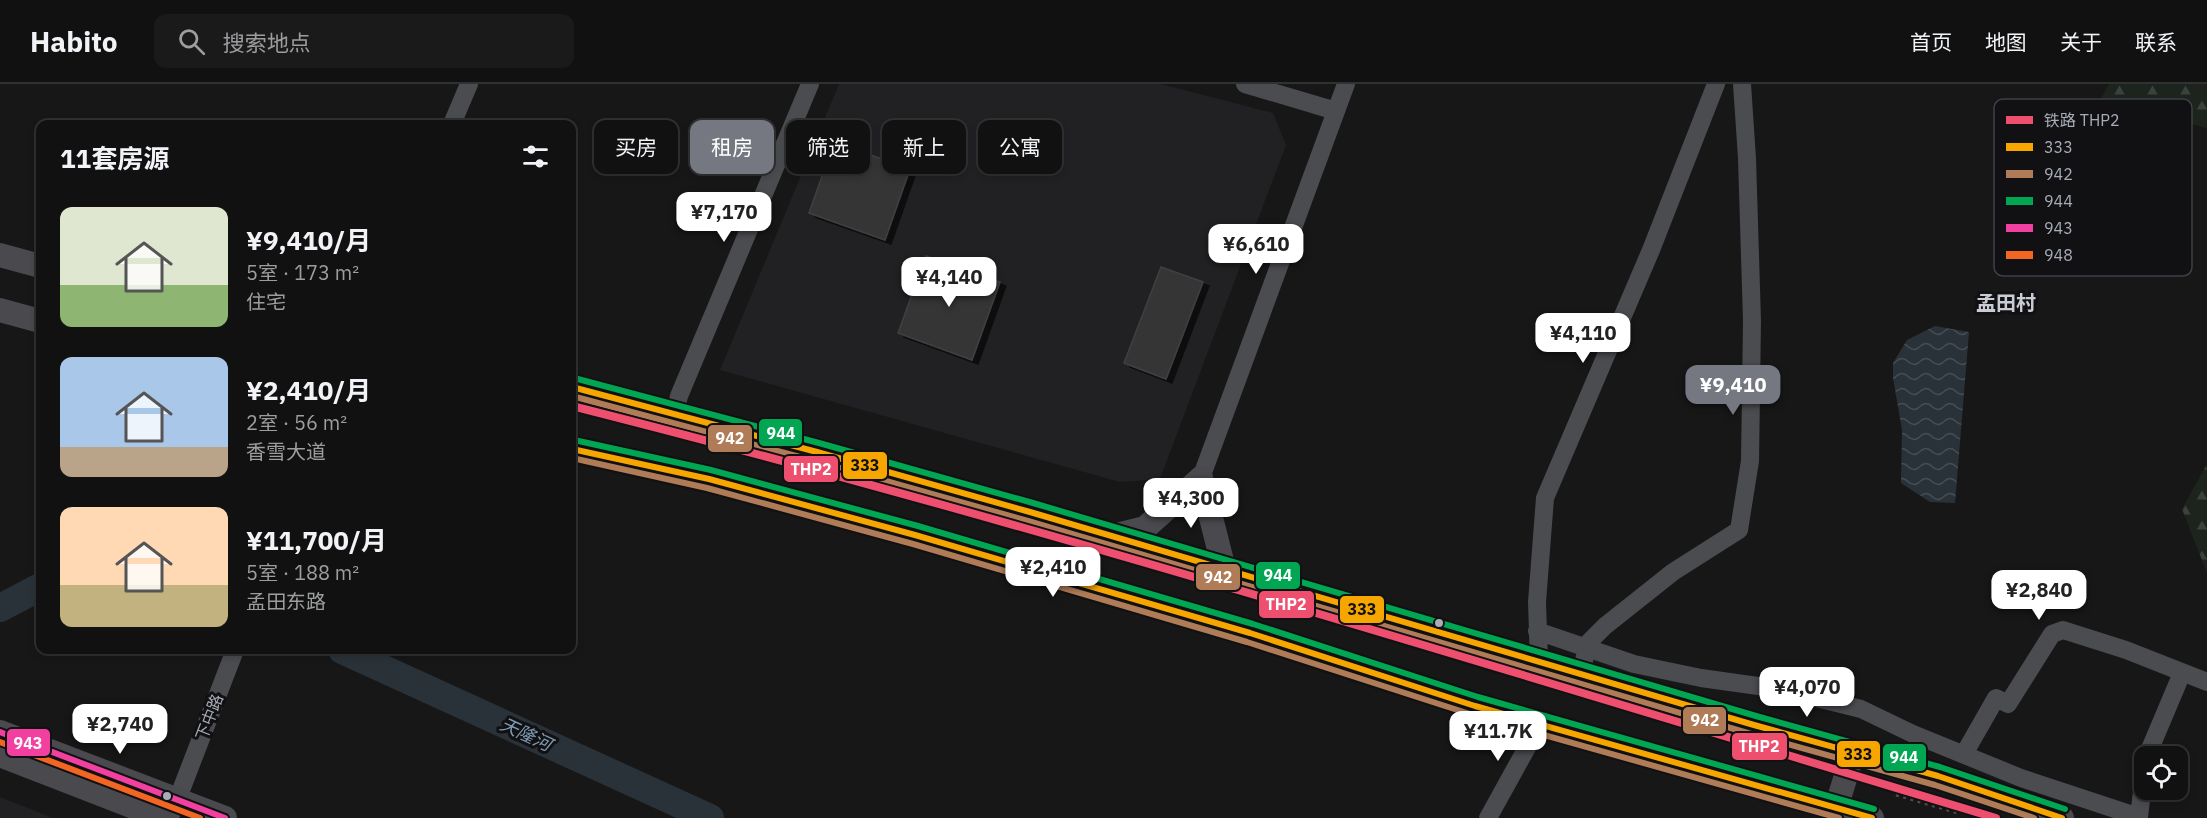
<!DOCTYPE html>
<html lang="zh">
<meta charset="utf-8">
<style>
body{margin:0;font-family:"IBM Plex Sans","Noto Sans SC",sans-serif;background:#1a1a1a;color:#f1f3f6;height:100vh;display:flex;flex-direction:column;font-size:22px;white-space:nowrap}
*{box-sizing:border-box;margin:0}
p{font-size:20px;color:#9c9d9f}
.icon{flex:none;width:33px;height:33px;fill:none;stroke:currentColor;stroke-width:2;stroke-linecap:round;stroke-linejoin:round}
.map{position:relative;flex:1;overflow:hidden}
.drawer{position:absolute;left:36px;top:36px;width:540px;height:534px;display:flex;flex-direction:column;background:#111;border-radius:12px;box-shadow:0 3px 9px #0003,0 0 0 2px #303131}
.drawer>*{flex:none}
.hud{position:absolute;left:594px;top:36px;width:570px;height:54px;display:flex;gap:12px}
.buttons{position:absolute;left:2134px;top:662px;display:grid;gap:12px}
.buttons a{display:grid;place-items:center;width:54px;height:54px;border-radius:12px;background:#111;box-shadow:0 3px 9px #0003,0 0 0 2px #303131;font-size:30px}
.price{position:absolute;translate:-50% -51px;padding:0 14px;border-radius:12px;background:#fff;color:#222;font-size:20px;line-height:39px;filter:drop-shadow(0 2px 3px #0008)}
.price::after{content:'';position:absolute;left:50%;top:36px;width:18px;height:14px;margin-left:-9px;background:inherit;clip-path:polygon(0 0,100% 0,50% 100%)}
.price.current{background:#757880;color:#fff}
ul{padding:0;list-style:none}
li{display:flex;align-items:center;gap:18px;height:150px;padding:0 24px}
li span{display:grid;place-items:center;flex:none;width:168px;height:120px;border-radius:12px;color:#555}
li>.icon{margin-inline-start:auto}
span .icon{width:72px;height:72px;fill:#fffc;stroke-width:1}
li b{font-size:26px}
h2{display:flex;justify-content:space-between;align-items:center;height:72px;padding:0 24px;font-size:26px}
.chip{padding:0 21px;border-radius:12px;background:#111;box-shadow:0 3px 9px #0003,0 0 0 2px #303131;font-size:21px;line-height:54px}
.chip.current{background:#757880;color:#fff}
header{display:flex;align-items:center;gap:36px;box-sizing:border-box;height:84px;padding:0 30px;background:#111;border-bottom:2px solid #303131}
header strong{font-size:28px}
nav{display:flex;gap:33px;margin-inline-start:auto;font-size:21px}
.search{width:420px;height:54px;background:#1a1a1a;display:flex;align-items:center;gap:15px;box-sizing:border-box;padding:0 21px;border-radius:12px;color:#9c9d9f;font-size:22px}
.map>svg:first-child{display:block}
.built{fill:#212123}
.forest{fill:url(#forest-firs)}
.water{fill:url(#water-waves)}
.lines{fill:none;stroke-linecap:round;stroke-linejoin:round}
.river{stroke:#2a3239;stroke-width:28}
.building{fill:#353536;stroke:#3f4043;stroke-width:1.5;filter:url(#shadow)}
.path{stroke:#4d4e52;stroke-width:3;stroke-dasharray:3 4.5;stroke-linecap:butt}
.street{stroke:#4b4c50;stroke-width:18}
.secondary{stroke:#4a4a4e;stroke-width:24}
.bus-1-casing{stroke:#111113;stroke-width:10}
.bus-2-casing{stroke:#111113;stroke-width:10}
.bus-3-casing{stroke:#111113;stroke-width:10}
.bus-4-casing{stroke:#111113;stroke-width:10}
.bus-5-casing{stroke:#111113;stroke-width:10}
.bus-1{stroke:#f7a600;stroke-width:6}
.bus-2{stroke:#b07c57;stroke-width:6}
.bus-3{stroke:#00a651;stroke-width:6}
.bus-4{stroke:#f240a1;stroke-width:6}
.bus-5{stroke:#f26522;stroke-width:6}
.rail-1-casing{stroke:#111113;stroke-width:12}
.rail-1{stroke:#ef4f6f;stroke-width:8}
.bus-dot{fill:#a8adb8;stroke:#111113;stroke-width:2}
.labels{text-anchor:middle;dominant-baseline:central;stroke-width:6;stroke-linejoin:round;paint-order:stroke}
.street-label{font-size:16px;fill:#a8adb8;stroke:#111113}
.water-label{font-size:18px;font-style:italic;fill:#7f9bb3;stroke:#111113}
.quarter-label{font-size:20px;font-weight:bold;fill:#c9ccd4;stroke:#111113}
.key{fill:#111113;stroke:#3e4045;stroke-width:1.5}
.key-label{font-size:16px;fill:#a8adb8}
.line-badge{stroke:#111113;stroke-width:2}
.badge-label{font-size:16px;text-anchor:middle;font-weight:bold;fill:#fff}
.pale-badge-label{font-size:16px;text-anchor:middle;font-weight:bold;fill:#111}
</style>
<header>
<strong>Habito</strong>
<div class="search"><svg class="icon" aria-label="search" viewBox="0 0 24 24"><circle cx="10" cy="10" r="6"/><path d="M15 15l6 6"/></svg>搜索地点</div>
<nav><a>首页</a><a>地图</a><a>关于</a><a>联系</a></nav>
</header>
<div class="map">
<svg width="2207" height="734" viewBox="0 0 2207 734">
<defs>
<pattern id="forest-firs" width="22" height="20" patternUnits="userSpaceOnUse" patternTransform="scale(1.5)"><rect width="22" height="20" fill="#1d241e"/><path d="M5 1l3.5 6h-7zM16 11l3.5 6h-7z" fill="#3b413d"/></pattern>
<pattern id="water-waves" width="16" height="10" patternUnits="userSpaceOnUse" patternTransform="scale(1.5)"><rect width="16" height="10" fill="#2a3239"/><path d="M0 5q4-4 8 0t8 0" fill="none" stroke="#464d54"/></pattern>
<filter id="shadow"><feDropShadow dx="6" dy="4" stdDeviation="0" flood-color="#0009"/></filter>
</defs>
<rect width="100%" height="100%" fill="#171717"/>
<path class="built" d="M839,0H1161L1273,29L1286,61L1160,395L1120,398L720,286Z
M0,713L53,734H0Z"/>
<path class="forest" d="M2109,0H2207V44L2100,17Z
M2207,380V489L2182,425Z"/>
<path class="water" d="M1935,242L1969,248L1955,419L1930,418L1901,399L1902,346L1893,294V279L1907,256Z"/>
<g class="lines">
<path class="river" d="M0,524L40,503
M342,566L710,734"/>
</g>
<path class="building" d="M834,58L910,85L885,156L809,129Z
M926,172L1000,198L972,276L898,249Z
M1161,183L1203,198L1166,295L1124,279Z"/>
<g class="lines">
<path class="path" d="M1896,711L1958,729"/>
<path class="street" d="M1245,0L1336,27
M452,40L469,0
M675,329L679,312L810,0
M1201,394L1346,0
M1537,547L1634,580L1701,594L1780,605L1861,625L1913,650L2021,694L2139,733L2145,682
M1539,578L1537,518L1545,414L1651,166L1716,0
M1581,590L1588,559L1605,542L1673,488L1739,446L1750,377L1752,237L1747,74L1742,0
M1964,670L1996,614L2008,620L2052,550L2063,546L2126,566L2207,598
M2147,672L2182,589
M173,727L235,566
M1488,734L1540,640"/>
<path class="secondary" d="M0,171L40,182
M0,226L40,237
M572,303L817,368L1030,428L1754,641L1938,692L2062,734
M572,365L709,395L915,451L1250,549L1475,622L1872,734
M1201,394L1224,485
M1113,452L1145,444L1201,394
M0,648L225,734
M0,671L162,734
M1836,724L1853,669"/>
<defs>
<path id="bus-1" d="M572,303L817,368L1030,428L1754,641L1938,692L2062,734
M572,365L709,395L915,451L1250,549L1475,622L1872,734"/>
<path id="bus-2" d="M572,312L815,377L1028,437L1751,650L1935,701L2034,734
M572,374L707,404L913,460L1247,558L1473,631L1839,734"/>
<path id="bus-3" d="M574,294L819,359L1033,419L1756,632L1940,683L2065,725
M574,356L711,386L918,442L1253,540L1478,613L1874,725"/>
<path id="bus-4" d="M0,648L225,734"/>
<path id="bus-5" d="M0,658L200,734"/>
</defs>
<use href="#bus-1" class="bus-1-casing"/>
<use href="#bus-2" class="bus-2-casing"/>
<use href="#bus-3" class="bus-3-casing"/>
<use href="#bus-4" class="bus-4-casing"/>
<use href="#bus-5" class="bus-5-casing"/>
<use href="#bus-1" class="bus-1"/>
<use href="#bus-2" class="bus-2"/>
<use href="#bus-3" class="bus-3"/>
<use href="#bus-4" class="bus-4"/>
<use href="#bus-5" class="bus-5"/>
<defs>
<path id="rail-1" d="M572,322C1051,443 1523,592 1996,734"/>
</defs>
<use href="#rail-1" class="rail-1-casing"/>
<use href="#rail-1" class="rail-1"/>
</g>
<g class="bus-dot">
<circle cx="1439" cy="539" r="5"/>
<circle cx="167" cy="712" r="5"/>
</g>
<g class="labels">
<g class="street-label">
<text transform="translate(209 633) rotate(-69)">下中路</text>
</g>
<g class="water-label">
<text transform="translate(526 650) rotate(25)">天隆河</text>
</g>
<g class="quarter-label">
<text x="2006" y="218">孟田村</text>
</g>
</g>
<rect x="1994" y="15" width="198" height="177" rx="9" class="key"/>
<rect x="2006" y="32" width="27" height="8" fill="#ef4f6f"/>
<rect x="2006" y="59" width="27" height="8" fill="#f7a600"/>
<rect x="2006" y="86" width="27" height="8" fill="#b07c57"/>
<rect x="2006" y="113" width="27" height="8" fill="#00a651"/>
<rect x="2006" y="140" width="27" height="8" fill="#f240a1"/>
<rect x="2006" y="167" width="27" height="8" fill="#f26522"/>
<g class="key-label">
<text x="2044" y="42">铁路 THP2</text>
<text x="2044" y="69">333</text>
<text x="2044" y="96">942</text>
<text x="2044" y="123">944</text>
<text x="2044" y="150">943</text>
<text x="2044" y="177">948</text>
</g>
<g class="line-badge">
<rect x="758" y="334" width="45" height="29" rx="6" fill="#00a651"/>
<rect x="707" y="340" width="46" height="29" rx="6" fill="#b07c57"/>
<rect x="842" y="367" width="46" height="29" rx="6" fill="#f7a600"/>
<rect x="783" y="371" width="56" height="28" rx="6" fill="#ef4f6f"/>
<rect x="1255" y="477" width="46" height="29" rx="6" fill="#00a651"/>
<rect x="1195" y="479" width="46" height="28" rx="6" fill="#b07c57"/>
<rect x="1258" y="506" width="57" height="29" rx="6" fill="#ef4f6f"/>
<rect x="1339" y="511" width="46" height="29" rx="6" fill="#f7a600"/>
<rect x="1682" y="622" width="45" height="29" rx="6" fill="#b07c57"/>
<rect x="6" y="644" width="45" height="29" rx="6" fill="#f240a1"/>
<rect x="1731" y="648" width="57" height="29" rx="6" fill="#ef4f6f"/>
<rect x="1836" y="656" width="45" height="28" rx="6" fill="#f7a600"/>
<rect x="1882" y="659" width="45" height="29" rx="6" fill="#00a651"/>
</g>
<g class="badge-label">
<text x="781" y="355">944</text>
<text x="730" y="360">942</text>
<text x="811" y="391">THP2</text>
<text x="1278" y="497">944</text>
<text x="1218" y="499">942</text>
<text x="1286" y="526">THP2</text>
<text x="1705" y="642">942</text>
<text x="28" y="665">943</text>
<text x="1759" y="668">THP2</text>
<text x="1904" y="679">944</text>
</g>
<g class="pale-badge-label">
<text x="865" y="387">333</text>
<text x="1362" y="531">333</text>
<text x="1858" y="676">333</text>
</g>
</svg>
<div class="buttons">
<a><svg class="icon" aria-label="locate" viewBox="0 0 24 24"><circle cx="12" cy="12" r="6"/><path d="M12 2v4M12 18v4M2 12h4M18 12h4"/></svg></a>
</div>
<b class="price" style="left:724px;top:159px">¥7,170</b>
<b class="price" style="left:1256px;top:191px">¥6,610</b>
<b class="price" style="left:949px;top:224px">¥4,140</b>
<b class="price" style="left:1583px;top:280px">¥4,110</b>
<b class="price current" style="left:1733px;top:332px">¥9,410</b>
<b class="price" style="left:1191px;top:445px">¥4,300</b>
<b class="price" style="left:1053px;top:514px">¥2,410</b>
<b class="price" style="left:2039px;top:537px">¥2,840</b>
<b class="price" style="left:1807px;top:634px">¥4,070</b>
<b class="price" style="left:120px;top:671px">¥2,740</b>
<b class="price" style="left:1498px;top:678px">¥11.7K</b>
<div class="hud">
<a class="chip">买房</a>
<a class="chip current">租房</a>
<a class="chip">筛选</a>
<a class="chip">新上</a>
<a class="chip">公寓</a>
</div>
<section class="drawer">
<h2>11套房源<svg class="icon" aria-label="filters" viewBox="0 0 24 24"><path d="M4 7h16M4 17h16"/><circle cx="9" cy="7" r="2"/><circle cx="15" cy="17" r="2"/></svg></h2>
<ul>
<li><span style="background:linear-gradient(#dfe7d0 65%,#8fb573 0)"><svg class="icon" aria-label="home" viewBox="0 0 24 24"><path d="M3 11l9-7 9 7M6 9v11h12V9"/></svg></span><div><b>¥9,410/月</b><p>5室 · 173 m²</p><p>住宅</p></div></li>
<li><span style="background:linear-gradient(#a9c7e8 75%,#b9a48a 0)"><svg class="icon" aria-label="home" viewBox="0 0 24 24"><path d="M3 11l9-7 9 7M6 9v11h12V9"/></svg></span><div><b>¥2,410/月</b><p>2室 · 56 m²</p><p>香雪大道</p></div></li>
<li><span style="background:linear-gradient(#ffd9b3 65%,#c2b280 0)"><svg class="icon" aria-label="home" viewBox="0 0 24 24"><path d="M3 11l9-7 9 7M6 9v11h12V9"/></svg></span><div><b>¥11,700/月</b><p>5室 · 188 m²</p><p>孟田东路</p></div></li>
</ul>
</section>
</div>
